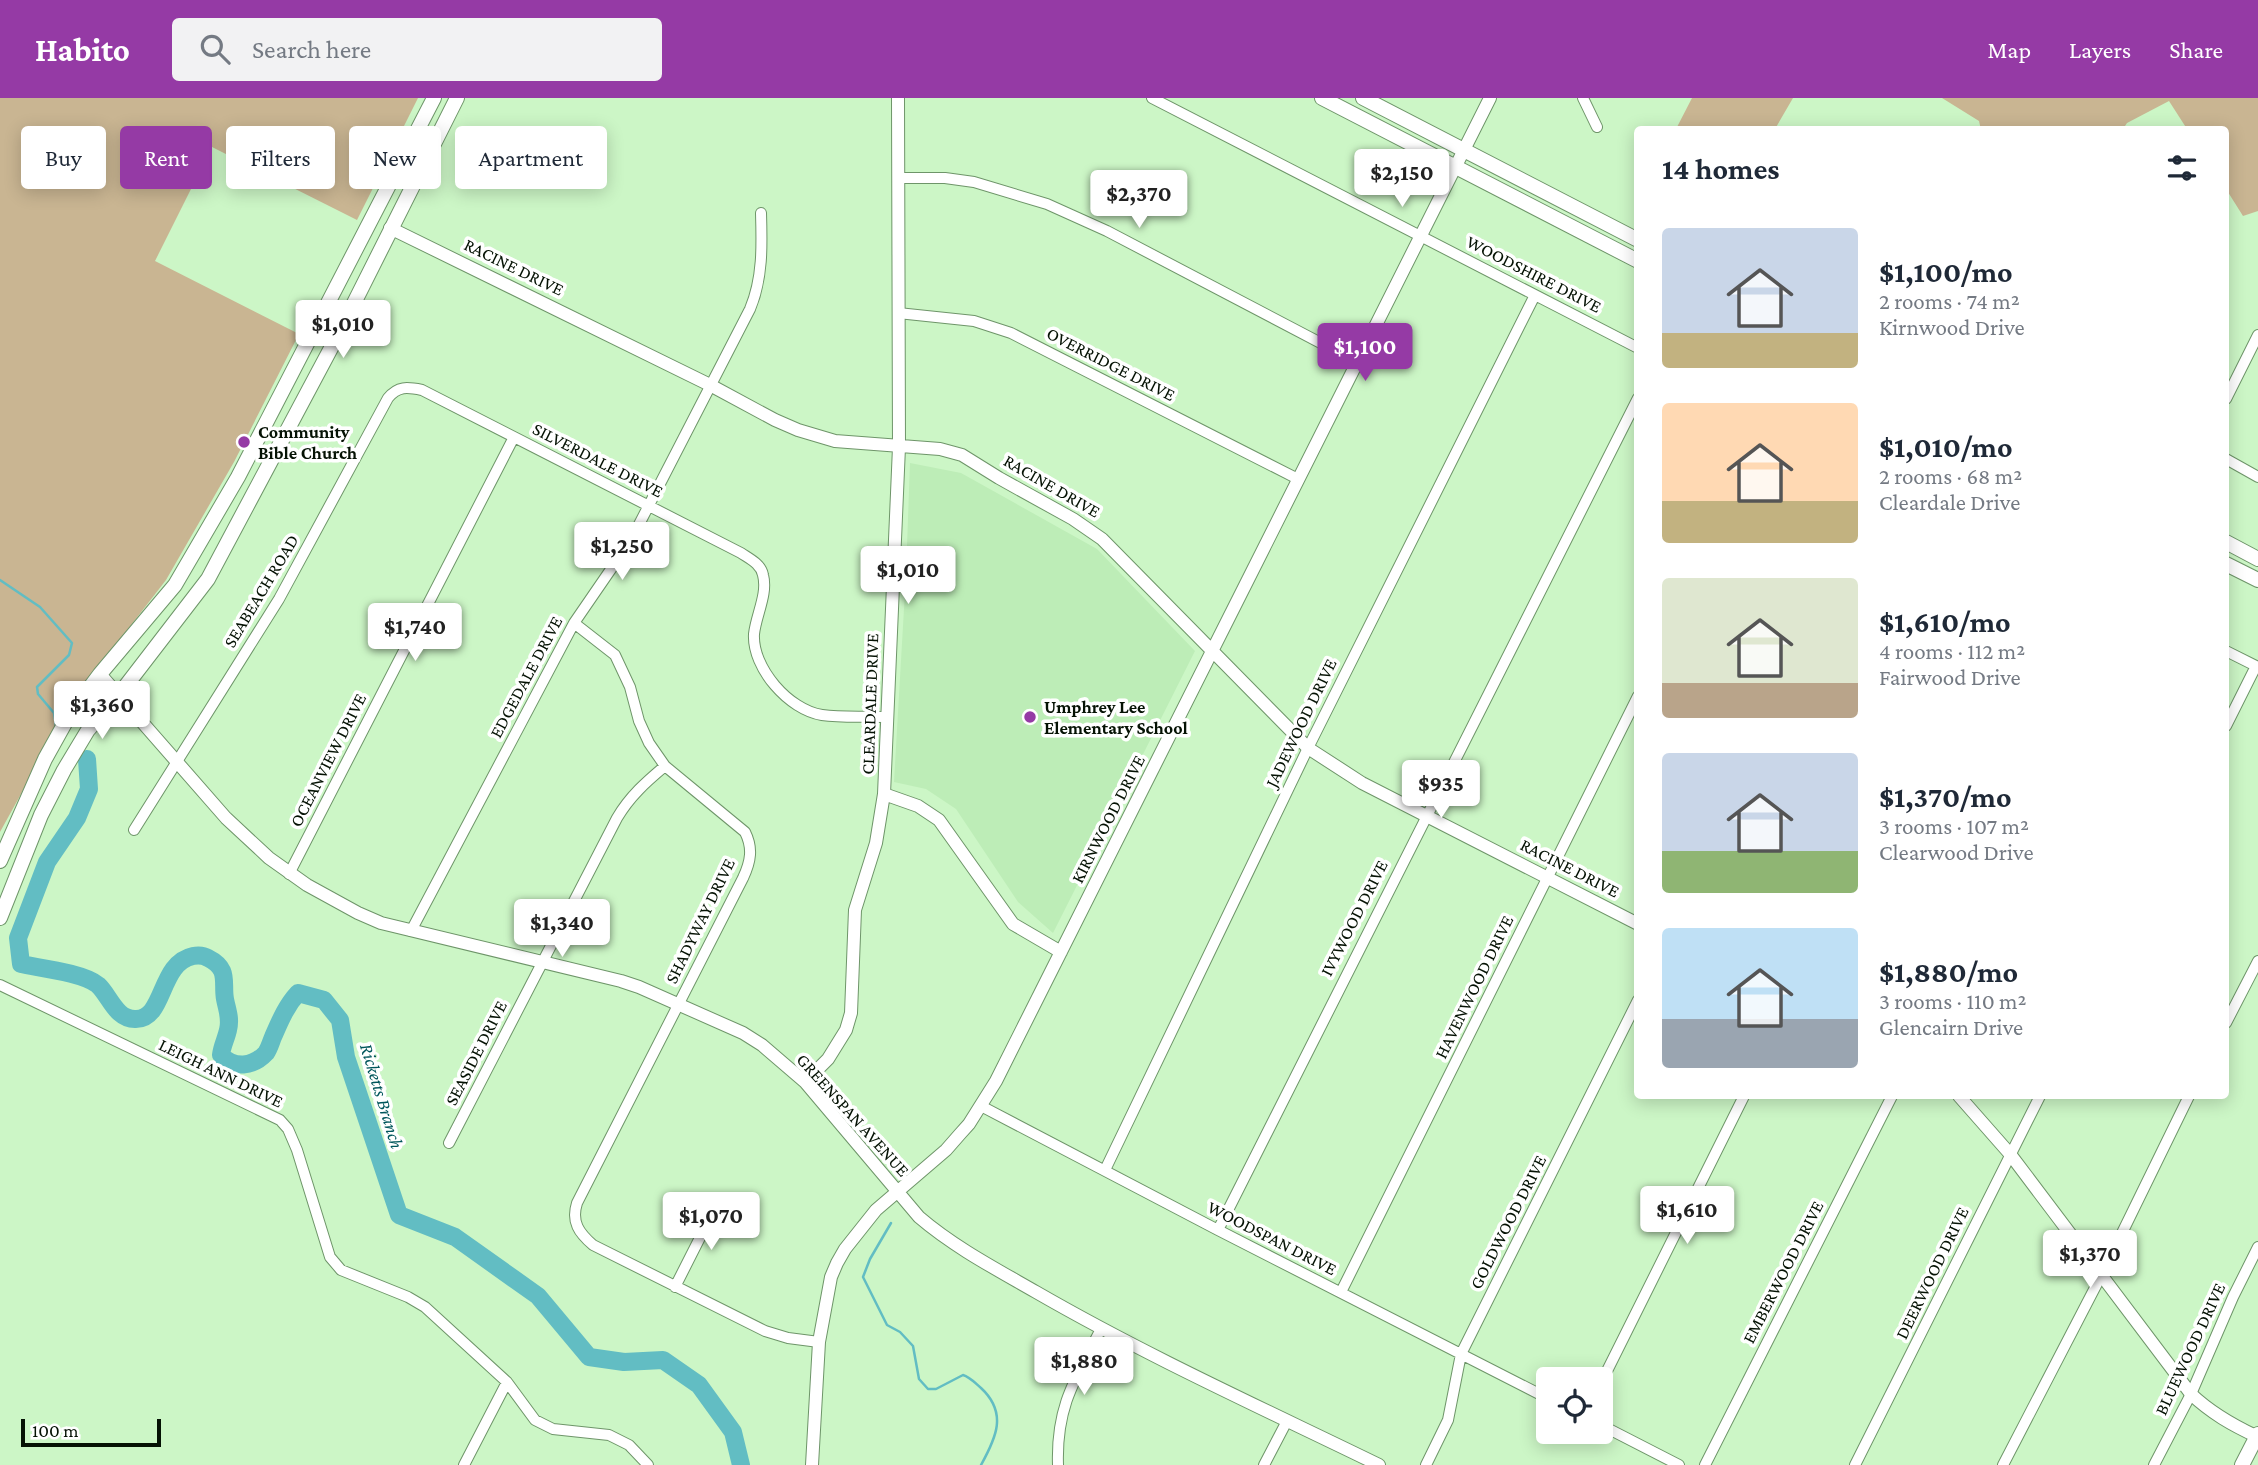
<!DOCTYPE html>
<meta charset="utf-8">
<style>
body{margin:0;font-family:"Crimson Pro",serif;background:#f2f2f3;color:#1f2937;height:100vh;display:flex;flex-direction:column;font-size:26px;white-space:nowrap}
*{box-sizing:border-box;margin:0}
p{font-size:23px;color:#747a83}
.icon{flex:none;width:38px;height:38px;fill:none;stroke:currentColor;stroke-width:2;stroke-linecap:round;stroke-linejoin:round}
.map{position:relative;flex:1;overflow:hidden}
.details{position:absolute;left:1634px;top:28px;width:595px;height:973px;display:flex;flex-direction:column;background:#fff;border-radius:7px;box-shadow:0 4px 18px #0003}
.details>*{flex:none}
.banner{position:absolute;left:21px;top:28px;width:665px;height:63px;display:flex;gap:14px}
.fabs{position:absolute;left:1536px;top:1269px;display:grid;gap:14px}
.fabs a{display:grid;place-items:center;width:77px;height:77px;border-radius:7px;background:#fff;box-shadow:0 4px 18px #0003;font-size:35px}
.scale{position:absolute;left:21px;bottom:18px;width:140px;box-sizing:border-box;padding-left:7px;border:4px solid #051204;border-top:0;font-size:19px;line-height:24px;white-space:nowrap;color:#051204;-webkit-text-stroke:5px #fff;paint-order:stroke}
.price{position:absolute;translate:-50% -60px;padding:0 16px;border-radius:7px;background:#fff;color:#222;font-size:23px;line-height:46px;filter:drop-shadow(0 2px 4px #0008)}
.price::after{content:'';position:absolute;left:50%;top:42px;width:21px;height:16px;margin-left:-10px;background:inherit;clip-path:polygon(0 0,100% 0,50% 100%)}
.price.active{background:#953aa5;color:#fff}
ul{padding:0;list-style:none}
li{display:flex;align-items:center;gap:21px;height:175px;padding:0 28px}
li span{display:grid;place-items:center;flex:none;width:196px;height:140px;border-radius:7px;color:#555}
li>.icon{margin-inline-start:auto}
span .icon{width:84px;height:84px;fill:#fffc;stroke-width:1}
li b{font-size:30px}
h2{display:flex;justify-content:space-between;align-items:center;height:84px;padding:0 28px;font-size:30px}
.tag{padding:0 24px;border-radius:7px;background:#fff;box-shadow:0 4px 18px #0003;font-size:24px;line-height:63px}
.tag.active{background:#953aa5;color:#fff}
header{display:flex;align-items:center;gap:42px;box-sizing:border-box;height:98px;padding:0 35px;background:#953aa5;color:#fff}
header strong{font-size:33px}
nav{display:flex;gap:38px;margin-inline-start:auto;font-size:24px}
.search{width:490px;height:63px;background:#f2f2f3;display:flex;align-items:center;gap:18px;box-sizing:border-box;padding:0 24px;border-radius:7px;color:#747a83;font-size:26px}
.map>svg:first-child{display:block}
.built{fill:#bdedb7}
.green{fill:#c9b592}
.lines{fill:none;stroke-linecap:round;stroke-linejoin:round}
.stream{stroke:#62bdc3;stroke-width:2.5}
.river{stroke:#62bdc3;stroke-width:18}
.minor-casing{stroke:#6e9569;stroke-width:12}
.tertiary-casing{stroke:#6e9569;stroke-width:14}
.secondary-casing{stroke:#6e9569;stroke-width:16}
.minor{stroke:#fff;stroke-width:10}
.tertiary{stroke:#fff;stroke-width:12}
.secondary{stroke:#fff;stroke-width:14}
.poi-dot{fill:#953aa5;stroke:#fff;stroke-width:2.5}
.labels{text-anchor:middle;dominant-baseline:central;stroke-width:7;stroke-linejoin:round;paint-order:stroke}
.street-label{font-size:18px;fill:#051204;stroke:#fff}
.poi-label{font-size:18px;font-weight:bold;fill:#051204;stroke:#fff;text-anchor:start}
.water-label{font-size:19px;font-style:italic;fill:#00565b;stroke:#fff}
</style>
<header>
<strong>Habito</strong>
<div class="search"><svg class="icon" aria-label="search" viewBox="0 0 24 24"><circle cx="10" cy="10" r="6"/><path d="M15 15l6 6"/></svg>Search here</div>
<nav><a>Map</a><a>Layers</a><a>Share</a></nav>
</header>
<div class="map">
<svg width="2258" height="1367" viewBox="0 0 2258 1367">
<rect width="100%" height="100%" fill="#ccf6c6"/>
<path class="built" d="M910,365L961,375L1097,451L1195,553L1053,835L1018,804L956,711L926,691L894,684L906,476Z"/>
<path class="green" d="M0,0H418L357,122L212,49L155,163L299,236L234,364L166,482L73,602L0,734Z
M1692,0H1793L1775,31H1676Z
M1942,0H2258V113L2243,118L2226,91V32L2187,31L2169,3L2127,25L2123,31L1981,32L1979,23Z"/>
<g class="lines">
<path class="stream" d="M0,482L40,509L72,545L69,557L37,589L38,596L54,615L56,628
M891,1125L870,1161L863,1179L887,1227L900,1234L913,1248L919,1281L928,1291H936L963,1277C970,1279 975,1285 981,1290C1008,1315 996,1340 981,1367"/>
<path class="river" d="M87,661L89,691L77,720L47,764L18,840L21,866C40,870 84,875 98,887C110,898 116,922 136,921C165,921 159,865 193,858C198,857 203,857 208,860C230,871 222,884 225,901C227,912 231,920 228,932C226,941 222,948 221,957C234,971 253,969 266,955C269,951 271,944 273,939C280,923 286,908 298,895L324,902L340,922L346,959L399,1117L455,1139L538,1198L589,1259L624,1264L663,1262L699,1287L733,1334L741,1367"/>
<defs>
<path id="minor" d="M1152,0L1638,250
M1583,0L1597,29
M898,80H945L974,84L1047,106L1107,133L1357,264
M898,215L974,223L1011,235L1298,381
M2226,301L2258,237
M2226,361L2258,379
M574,525L615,557L630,589L639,623L649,645L665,668L745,734C753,750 751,763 743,780L577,1105C571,1124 579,1135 593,1147L765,1233L788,1240L819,1244
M2226,553L2258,569
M2226,628L2256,568
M134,732L279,501L388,300C398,288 407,289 422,292L741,455C750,461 761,466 763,477C768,496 756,517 754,536C752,570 789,612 822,617C843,620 866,618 887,619
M289,776L514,339
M411,833L574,525L631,442L750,211C763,180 762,147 761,115
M0,887L280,1022L288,1031L297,1052L330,1159L341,1172L408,1199L425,1209L507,1284L535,1322L553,1331L609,1337L629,1347L648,1367
M2226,925L2258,863
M981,1008L1218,1132L1549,1301
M449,1045L617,720C630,698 646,684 665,668
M1105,1072L1308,650L1535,197
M1218,1132L1638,300
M675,1189L718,1104
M1341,1194L1638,598
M1601,1285L1744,998
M1601,1327L1679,1367
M464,1367L507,1284
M1058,1367C1056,1309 1075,1281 1101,1231
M1264,1367L1287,1323
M1426,1367L1448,1322L1461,1256L1638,902
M1705,1367L1892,998
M1855,1367L2040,998
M2003,1367L2101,1178L2189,998
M2154,1367L2191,1296L2233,1199L2258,1149"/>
<path id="tertiary" d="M390,130L710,287L775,322L798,332L835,343L940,351L962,357L999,380L1073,421L1102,441L1308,650L1362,685L1638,826
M100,576L226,720L269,760L307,787L358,815L381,825L621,883L639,889L743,935L762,947L805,984L919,1119C954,1149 996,1171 1036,1194C1147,1258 1264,1311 1379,1367
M884,696L918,708L939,722L1013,826L1061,854
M805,984L828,961L846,932L851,915L855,812L876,745L884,696L899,349L898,0
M1959,998L2010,1056L2191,1296C2211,1315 2232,1327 2258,1339
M812,1367L819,1244L831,1179L837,1165L845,1151L876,1112L946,1052L960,1036L969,1026L996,983L1490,0"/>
<path id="secondary" d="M1322,0L1638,163
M1363,0L1638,142
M2226,444L2258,461
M2226,466L2258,482
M0,763L45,661L70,616L100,576L175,487L238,379L434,0
M0,820L41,717L64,672L88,632L118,598L208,481L338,237L457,0
M2242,1367L2258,1336"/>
</defs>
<use href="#minor" class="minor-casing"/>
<use href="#tertiary" class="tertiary-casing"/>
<use href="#secondary" class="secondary-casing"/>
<use href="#minor" class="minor"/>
<use href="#tertiary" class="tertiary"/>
<use href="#secondary" class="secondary"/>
</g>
<g class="poi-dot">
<circle cx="244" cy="344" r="7"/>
<circle cx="1030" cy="619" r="7"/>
</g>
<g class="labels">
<g class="street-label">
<text transform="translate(514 169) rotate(26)">RACINE DRIVE</text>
<text transform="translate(1534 176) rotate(27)">WOODSHIRE DRIVE</text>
<text transform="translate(1111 266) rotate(27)">OVERRIDGE DRIVE</text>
<text transform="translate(598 362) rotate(27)">SILVERDALE DRIVE</text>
<text transform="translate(1052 388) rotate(30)">RACINE DRIVE</text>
<text transform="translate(261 493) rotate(-59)">SEABEACH ROAD</text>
<text transform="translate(526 579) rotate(-62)">EDGEDALE DRIVE</text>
<text transform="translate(870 606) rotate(-88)">CLEARDALE DRIVE</text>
<text transform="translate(1301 625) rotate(-64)">JADEWOOD DRIVE</text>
<text transform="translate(328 662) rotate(-63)">OCEANVIEW DRIVE</text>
<text transform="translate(1108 721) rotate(-63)">KIRNWOOD DRIVE</text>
<text transform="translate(1570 770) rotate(27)">RACINE DRIVE</text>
<text transform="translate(1354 820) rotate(-63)">IVYWOOD DRIVE</text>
<text transform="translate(700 823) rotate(-64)">SHADYWAY DRIVE</text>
<text transform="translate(1474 889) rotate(-64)">HAVENWOOD DRIVE</text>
<text transform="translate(476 955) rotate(-63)">SEASIDE DRIVE</text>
<text transform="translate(221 975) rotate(26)">LEIGH ANN DRIVE</text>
<text transform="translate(853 1017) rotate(48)">GREENSPAN AVENUE</text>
<text transform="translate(1508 1124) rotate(-63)">GOLDWOOD DRIVE</text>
<text transform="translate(1272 1140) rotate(27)">WOODSPAN DRIVE</text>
<text transform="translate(1783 1174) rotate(-63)">EMBERWOOD DRIVE</text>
<text transform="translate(1932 1175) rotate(-64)">DEERWOOD DRIVE</text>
<text transform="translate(2190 1251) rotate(-65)">BLUEWOOD DRIVE</text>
</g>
<g class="poi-label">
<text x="258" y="334">Community<tspan x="258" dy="21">Bible Church</tspan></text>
<text x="1044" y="609">Umphrey Lee<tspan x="1044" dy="21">Elementary School</tspan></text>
</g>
<g class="water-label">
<text transform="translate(382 998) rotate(73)">Ricketts Branch</text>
</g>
</g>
</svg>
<div class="fabs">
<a><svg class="icon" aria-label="locate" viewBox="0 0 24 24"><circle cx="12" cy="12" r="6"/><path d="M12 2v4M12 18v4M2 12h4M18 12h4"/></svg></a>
</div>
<div class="scale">100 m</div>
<b class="price" style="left:1402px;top:111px">$2,150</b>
<b class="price" style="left:1139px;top:132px">$2,370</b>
<b class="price" style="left:343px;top:262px">$1,010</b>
<b class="price active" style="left:1365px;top:285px">$1,100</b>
<b class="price" style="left:622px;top:484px">$1,250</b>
<b class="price" style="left:908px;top:508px">$1,010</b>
<b class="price" style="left:415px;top:565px">$1,740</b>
<b class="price" style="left:102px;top:643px">$1,360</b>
<b class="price" style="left:1441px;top:722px">$935</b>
<b class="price" style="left:562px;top:861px">$1,340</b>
<b class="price" style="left:1687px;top:1148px">$1,610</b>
<b class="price" style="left:711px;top:1154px">$1,070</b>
<b class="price" style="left:2090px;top:1192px">$1,370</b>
<b class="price" style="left:1084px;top:1299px">$1,880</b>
<div class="banner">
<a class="tag">Buy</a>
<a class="tag active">Rent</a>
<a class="tag">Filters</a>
<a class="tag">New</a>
<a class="tag">Apartment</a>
</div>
<section class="details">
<h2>14 homes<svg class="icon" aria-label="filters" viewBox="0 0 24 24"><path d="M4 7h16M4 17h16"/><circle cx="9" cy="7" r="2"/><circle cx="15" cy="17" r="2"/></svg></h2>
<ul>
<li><span style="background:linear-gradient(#c9d6e8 75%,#c2b280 0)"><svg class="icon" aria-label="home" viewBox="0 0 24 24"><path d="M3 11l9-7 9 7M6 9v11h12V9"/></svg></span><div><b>$1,100/mo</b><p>2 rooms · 74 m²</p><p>Kirnwood Drive</p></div></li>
<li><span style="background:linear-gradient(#ffd9b3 70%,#c2b280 0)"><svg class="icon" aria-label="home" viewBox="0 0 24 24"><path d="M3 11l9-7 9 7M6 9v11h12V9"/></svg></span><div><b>$1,010/mo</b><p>2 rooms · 68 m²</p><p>Cleardale Drive</p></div></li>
<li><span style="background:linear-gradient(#dfe7d0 75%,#b9a48a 0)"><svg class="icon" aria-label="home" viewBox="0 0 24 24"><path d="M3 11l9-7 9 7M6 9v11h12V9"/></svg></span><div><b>$1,610/mo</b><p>4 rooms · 112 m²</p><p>Fairwood Drive</p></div></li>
<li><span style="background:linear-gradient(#c9d6e8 70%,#8fb573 0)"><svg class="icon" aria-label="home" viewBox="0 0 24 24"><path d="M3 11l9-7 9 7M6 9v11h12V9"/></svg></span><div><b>$1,370/mo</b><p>3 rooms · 107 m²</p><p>Clearwood Drive</p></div></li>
<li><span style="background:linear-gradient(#bfe0f5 65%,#9aa5b1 0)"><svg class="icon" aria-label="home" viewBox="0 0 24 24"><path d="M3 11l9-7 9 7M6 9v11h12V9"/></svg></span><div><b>$1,880/mo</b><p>3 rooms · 110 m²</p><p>Glencairn Drive</p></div></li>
</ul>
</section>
</div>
